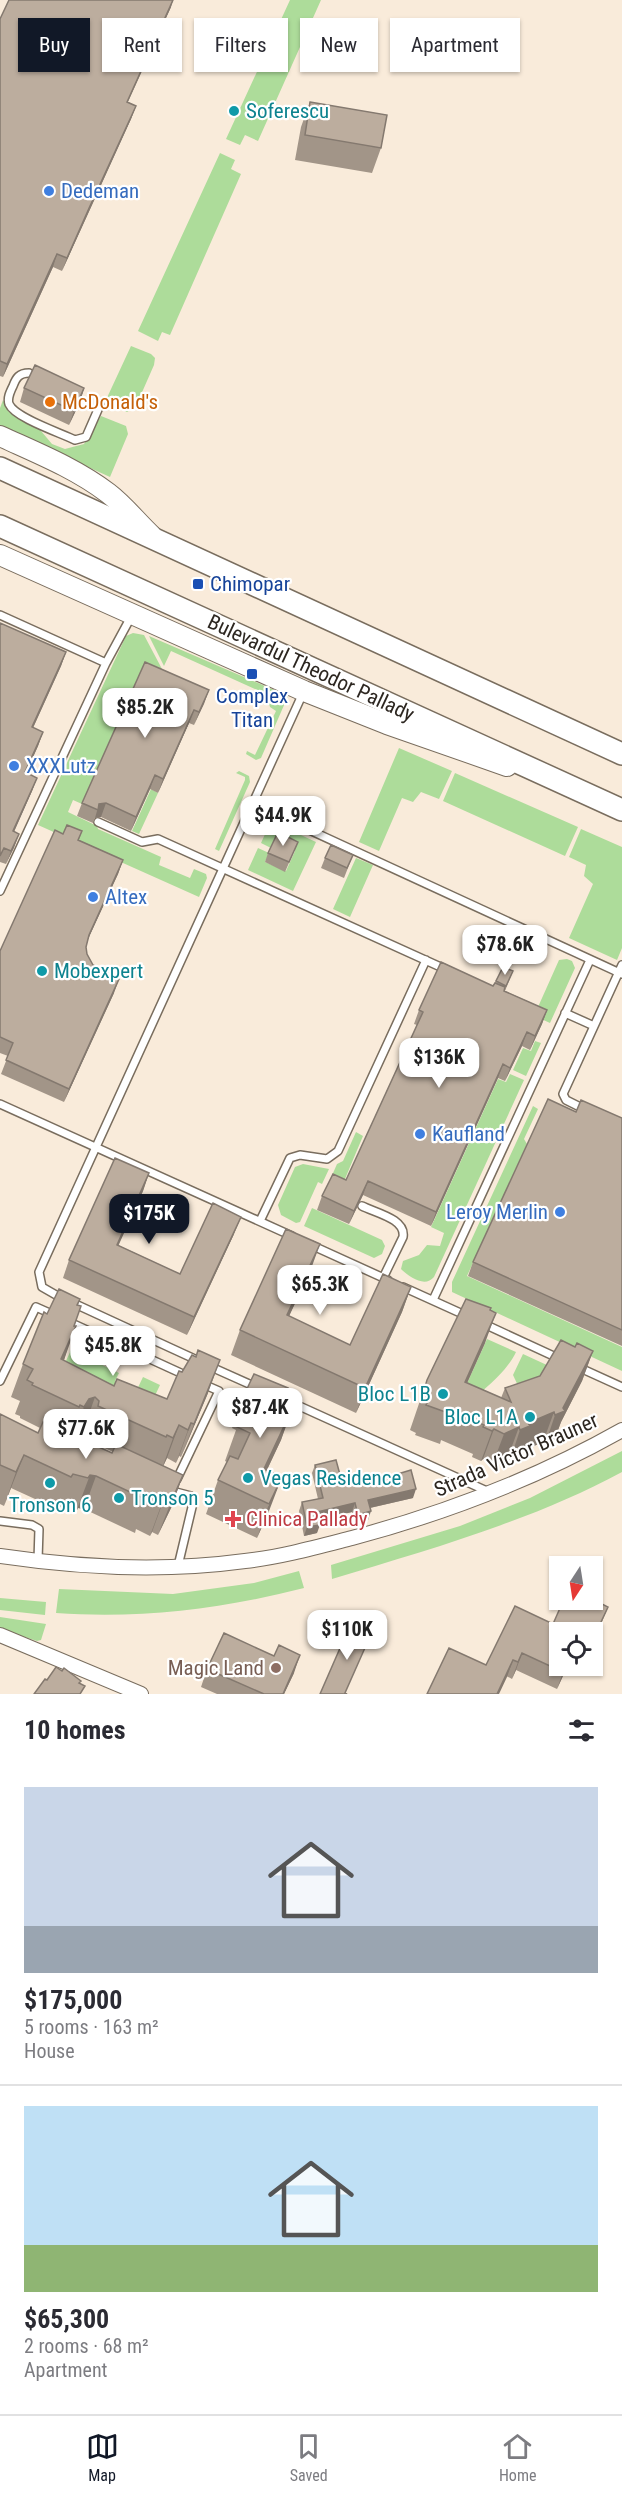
<!DOCTYPE html>
<meta charset="utf-8">
<style>
body{margin:0;font-family:"Roboto Condensed",sans-serif;background:#f2f2f3;color:#2b2b33;height:100vh;display:flex;flex-direction:column;font-size:22px;white-space:nowrap}
*{box-sizing:border-box;margin:0}
p{font-size:20px;color:#7c7c81}
.icon{flex:none;width:33px;height:33px;fill:none;stroke:currentColor;stroke-width:2;stroke-linecap:round;stroke-linejoin:round}
.map{position:relative;height:1694px;overflow:hidden}
.panel{display:flex;flex-direction:column;background:#fff;flex:1}
.panel>*{flex:none}
.hud{position:absolute;left:18px;top:18px;width:586px;height:54px;display:flex;gap:12px}
.needle{width:39px;rotate:192deg}
.buttons{position:absolute;left:549px;top:1556px;display:grid;gap:12px}
.buttons a{display:grid;place-items:center;width:54px;height:54px;border-radius:0px;background:#fff;box-shadow:0 2px 4px #0004;font-size:30px}
.price{position:absolute;translate:-50% -51px;padding:0 14px;border-radius:12px;background:#fff;color:#222;font-size:20px;line-height:39px;filter:drop-shadow(0 2px 3px #0008)}
.price::after{content:'';position:absolute;left:50%;top:36px;width:18px;height:14px;margin-left:-9px;background:inherit;clip-path:polygon(0 0,100% 0,50% 100%)}
.price.selected{background:#111827;color:#fff}
ul{padding:0;list-style:none}
li{display:grid;align-content:center;gap:12px;height:318px;padding:0 24px}
li+li{border-top:2px solid #e1e1e2}
li span{display:grid;place-items:center;height:186px;border-radius:0px;color:#555}
li>.icon{margin-inline-start:auto}
span .icon{width:108px;height:108px;fill:#fffc;stroke-width:1}
li b{font-size:26px}
h2{display:flex;justify-content:space-between;align-items:center;height:72px;padding:0 24px;font-size:26px}
.pill{padding:0 21px;border-radius:0px;background:#fff;box-shadow:0 2px 4px #0004;font-size:21px;line-height:54px}
.pill.selected{background:#111827;color:#fff}
.tab-bar{display:flex;justify-content:space-around;align-items:center;height:84px;border-top:2px solid #e1e1e2;background:#fff;font-size:16px;color:#7c7c81}
.tab-bar a{display:grid;justify-items:center;gap:3px}
.tab-bar .selected{color:#111827}
.map>svg:first-child{display:block}
.green{fill:#addc9a}
.lines{fill:none;stroke-linecap:round;stroke-linejoin:round}
.lane-casing{stroke:#796d5e;stroke-width:10}
.street-casing{stroke:#796d5e;stroke-width:16}
.secondary-casing{stroke:#796d5e;stroke-width:22}
.primary-casing{stroke:#796d5e;stroke-width:24}
.lane{stroke:#fff;stroke-width:7}
.street{stroke:#fff;stroke-width:14}
.secondary{stroke:#fff;stroke-width:20}
.primary{stroke:#fff;stroke-width:21}
.wall{fill:#a29588;fill-rule:evenodd}
.shaded-wall{fill:#84796f}
.building{fill:#bcad9e;stroke:#84796f;stroke-width:1.5}
.culture-dot{fill:#0f9aa8;stroke:#fff;stroke-width:2}
.shop-dot{fill:#3f7fe0;stroke:#fff;stroke-width:2}
.food-dot{fill:#e8710a;stroke:#fff;stroke-width:2}
.transit-dot{fill:#1a4fb4;stroke:#fff;stroke-width:2}
.health-dot{fill:#e0444e;stroke:#fff;stroke-width:2}
.education-dot{fill:#8d6e63;stroke:#fff;stroke-width:2}
.labels{text-anchor:middle;dominant-baseline:central;stroke-width:4.5;stroke-linejoin:round;paint-order:stroke}
.culture-label{font-size:21px;fill:#0d838f;stroke:#fff;text-anchor:start}
.shop-label{font-size:21px;fill:#366cbe;stroke:#fff;text-anchor:start}
.food-label{font-size:21px;fill:#c56008;stroke:#fff;text-anchor:start}
.transit-label{font-size:21px;fill:#164399;stroke:#fff;text-anchor:start}
.street-label{font-size:21px;fill:#2c2620;stroke:#fff}
.health-label{font-size:21px;fill:#be3a42;stroke:#fff;text-anchor:start}
.education-label{font-size:21px;fill:#785e54;stroke:#fff;text-anchor:end}
</style>
<div class="map">
<svg width="622" height="1694" viewBox="0 0 622 1694">
<rect width="100%" height="100%" fill="#f9ebda"/>
<path class="green" d="M290,0H321L258,141L245,135L240,145L226,139Z
M220,153L235,160L231,169L241,174L170,335L162,332L158,341L138,331Z
M131,346L151,354L155,358L154,365L136,406L127,412L105,402Z
M3,400L9,412L36,425L52,444L65,449L84,444L101,416L126,426L128,434L110,477L0,427V408Z
M133,633L144,635L162,669L82,804L73,800L68,812L97,826L98,829L161,857L159,865L190,878L194,869L206,874L207,878L199,897L38,825L126,636Z
M149,636L288,696L261,758L256,760L246,754L247,751L255,755L276,711L270,707L266,694L171,651L164,666Z
M399,748L452,771L439,799L421,792L413,802L402,798L379,851L359,842Z
M239,771L249,776L250,782L219,851L215,849L245,780V777L236,773Z
M455,773L578,827L565,856L443,801Z
M151,789L158,793L139,834L132,831Z
M271,821L316,842L293,891L248,870L258,848L269,853L265,862L286,871L295,851L271,848L261,843Z
M581,829L622,847V948L617,960L569,938L593,884L584,876L586,865L569,857Z
M356,858L373,865L350,917L333,909Z
M567,959L572,961L575,968L550,1023L524,1011L538,1007L559,960Z
M535,1041L541,1043L526,1076L513,1070L523,1048L531,1051Z
M510,1074L524,1080L434,1277C425,1288 409,1277 401,1269L403,1261L419,1255L427,1245L440,1246L444,1233L431,1227L498,1079L506,1082Z
M533,1106L538,1109L524,1139L527,1144L467,1276L622,1347V1371L452,1292V1282Z
M356,1132L363,1136L342,1186L330,1180L337,1164L343,1161Z
M303,1164L329,1169L322,1184L318,1182L300,1222L296,1223L281,1215L278,1205L295,1167Z
M312,1208L382,1240L385,1246L382,1254L374,1258L304,1226Z
M487,1339L516,1352C506,1374 474,1399 454,1412Z
M71,1350L119,1373L115,1381L123,1385L133,1398L143,1377L160,1385L143,1421L53,1389Z
M523,1354L562,1372L528,1407L513,1375Z
M622,1451V1472C531,1521 431,1549 332,1579L331,1565L460,1526L530,1498Z
M299,1571L304,1588C222,1609 140,1619 56,1613L59,1589L173,1594L254,1583Z
M0,1598L46,1602L45,1615L0,1610Z
M0,1617L46,1624L41,1640L37,1641L0,1629Z"/>
<g class="lines">
<defs>
<path id="lane" d="M29,373C19,373 16,378 13,386C10,392 7,398 9,404C15,418 61,433 75,440L86,437L100,405
M0,615L106,663
M253,804L622,974
M98,822L142,842L158,839L445,969
M0,891L106,663L132,615
M565,1013L594,1026
M0,1104L292,1236
M584,1109L566,1100L563,1094L622,965
M362,1206C376,1213 406,1219 403,1237L383,1278
M260,1221L290,1158L300,1155L327,1159L338,1151L426,960
M311,1245L388,1280
M403,1287L467,1316
M63,1299L42,1287L39,1272L303,693
M433,1300L590,960
M73,1303L199,1361
M67,1321L185,1375
M482,1323L560,1359
M209,1366L256,1387
M578,1367L622,1387
M0,1381L36,1307L54,1315
M286,1400L489,1492
M177,1479L219,1391L203,1384
M172,1489V1491L191,1496L193,1503L178,1566
M0,1521L32,1525L39,1529L38,1560"/>
<path id="street" d="M0,1556C81,1568 164,1572 245,1561C281,1557 317,1547 352,1538C446,1513 537,1478 622,1430
M0,1635L141,1694"/>
<path id="secondary" d="M0,436C37,453 75,468 108,493C124,505 137,522 152,536
M0,555L304,691L387,724L507,766"/>
<path id="primary" d="M0,468L622,754
M0,526L622,810"/>
</defs>
<use href="#lane" class="lane-casing"/>
<use href="#street" class="street-casing"/>
<use href="#secondary" class="secondary-casing"/>
<use href="#primary" class="primary-casing"/>
<use href="#lane" class="lane"/>
<use href="#street" class="street"/>
<use href="#secondary" class="secondary"/>
<use href="#primary" class="primary"/>
</g>
<path class="wall" d="M171,7L128,102L136,106L131,119L62,271L53,267L3,377L0,376V19Z
M310,102L381,148L372,173L295,160L301,127Z
M24,388H84L80,402L69,425L20,402Z
M0,623L66,652L61,666L33,728L43,732L38,746L26,773L37,778L32,791L14,832L19,834L6,864L0,862Z
M209,690L194,725L189,723L158,793L150,789L131,831L101,817L95,818L93,823L77,816L82,803Z
M82,831L79,840L123,860L118,874L87,941L86,947L87,954L93,965L114,993L64,1102L1,1074L8,1056L0,1053V951L63,834Z
M298,842L285,872L265,862L268,853Z
M353,855L344,878L321,868L325,858Z
M503,967L513,971L505,991L547,1010L542,1024L530,1050L522,1046L505,1081L498,1078L431,1226L363,1195L349,1224L317,1210L322,1196L346,1180L417,1025L414,1024L419,1010L493,986Z
M576,1112L622,1118V1346L468,1276L473,1262Z
M149,1173L143,1191L118,1245L180,1274L234,1234L187,1335L63,1278L69,1260Z
M311,1269L289,1316L350,1345L411,1287L402,1312L356,1413L231,1355L240,1330Z
M80,1299L78,1305L74,1326L64,1360L114,1386L167,1399L208,1393L181,1457L179,1456L176,1463L167,1458L163,1466L183,1475L171,1508L158,1535L152,1532L150,1536L136,1529L135,1533L84,1509L78,1508L76,1512L60,1507L59,1510L11,1488L4,1506L0,1504V1414L38,1433L40,1428L20,1418V1416L15,1414L20,1401L11,1397L23,1364L47,1314ZM83,1431L86,1435V1439L113,1452L112,1453L75,1436L77,1432Z
M490,1310L485,1343L467,1383L501,1398L505,1388L540,1376L575,1347L593,1351L582,1381L561,1422L554,1441L545,1445L543,1442L520,1452L519,1456L510,1460L508,1457L493,1463L483,1459L481,1461L472,1457L473,1454L441,1440L440,1444L415,1435L416,1433L410,1430L427,1380Z
M287,1390L296,1395L281,1440L267,1470L269,1511L257,1538L206,1514L218,1480L227,1462L225,1461L236,1430L232,1428L244,1395Z
M315,1465L342,1482L377,1478L413,1498L370,1508L368,1520L355,1524L352,1512L319,1520L317,1533L304,1536L299,1511L302,1502L318,1499L312,1473Z
M596,1602L601,1624L592,1643V1632H560L568,1665L557,1689L516,1670L512,1679L486,1665L553,1624Z
M274,1656L294,1673L284,1694H217L201,1687L207,1669Z"/>
<path class="shaded-wall" d="M173,0L171,7L122,114L127,102Z
M136,106L131,119L62,271L67,258Z
M57,254L53,267L3,377L7,364Z
M84,388L80,402L69,425L74,411Z
M66,652L61,666L27,741L32,727Z
M209,690L204,704L194,725L199,712Z
M194,710L189,723L158,793L163,779Z
M43,732L38,746L20,786L25,772Z
M155,775L150,789L131,831L136,817Z
M37,778L32,791L8,845L13,831Z
M106,803L101,817L95,818L99,804Z
M19,834L14,848L6,864L11,851Z
M123,860L118,874L84,948L89,935Z
M119,979L114,993L64,1102L69,1089Z
M547,1010L542,1024L530,1050L535,1036Z
M527,1032L522,1046L505,1081L510,1068Z
M503,1064L498,1078L431,1226L436,1212Z
M149,1173L143,1191L111,1262L117,1245Z
M368,1181L363,1195L349,1224L354,1211Z
M241,1217L234,1234L187,1335L194,1317Z
M320,1244L311,1269L278,1340L287,1315Z
M411,1287L402,1312L356,1413L365,1388Z
M496,1313L485,1343L454,1412L465,1382Z
M76,1326L64,1360L61,1359Z
M593,1351L582,1381L561,1422L554,1441L545,1445L555,1415L563,1408Z
M220,1360L208,1393L181,1457L194,1424Z
M296,1395L286,1423L293,1407L281,1440L254,1497L264,1469Z
M95,1397L83,1431L77,1432L72,1440L84,1407L89,1399Z
M554,1412L543,1442L520,1452L519,1456L510,1460L520,1430L528,1423Z
M191,1423L179,1456L176,1463L188,1430Z
M179,1425L167,1458L161,1471L173,1438Z
M519,1427L508,1457L493,1463L504,1434Z
M494,1429L483,1459L481,1461L492,1431Z
M24,1455L11,1488L4,1506L16,1472Z
M90,1475L96,1476L84,1509L78,1508L76,1512Z
M183,1475L171,1508L158,1535L171,1502Z
M282,1477L269,1511L257,1538L269,1504Z
M416,1489L413,1498L365,1509L368,1500Z
M164,1499L152,1532L150,1536L162,1503Z
M355,1503L352,1512L314,1521L317,1512Z
M371,1511L368,1520L355,1524L358,1515Z
M320,1525L317,1533L304,1536L307,1527Z
M608,1607L601,1624L592,1643L593,1639Z
M522,1653L516,1670L512,1679L518,1662Z
M300,1655L294,1673L284,1694H283Z
M513,1660L507,1677L499,1694H497Z
M567,1665H568L557,1689L563,1672Z"/>
<path class="building" d="M9,0H173L127,102L136,106L90,206L67,258L57,254L7,364L0,361V19Z
M310,102L387,115L381,148L305,135Z
M35,365L84,388L74,411L24,388Z
M0,623L66,652L32,727L43,732L25,772L37,778L13,831L19,834L11,851L4,848L0,856Z
M145,662L209,690L199,712L194,710L163,779L155,775L136,817L106,803L99,804L98,810L82,803Z
M67,825L82,831L78,840L123,860L89,935L86,947L87,954L93,965L119,979L69,1089L6,1060L13,1043L0,1037V951L55,830L63,834Z
M278,832L298,842L289,862L268,853Z
M331,845L353,855L347,868L325,858Z
M441,962L493,986L495,983L505,987L504,991L547,1010L535,1036L527,1032L510,1068L503,1064L436,1212L368,1181L354,1211L322,1196L333,1174L346,1180L423,1012L419,1010Z
M503,967L513,971L506,986L496,981Z
M548,1099L576,1112L581,1100L622,1118V1330L473,1262Z
M115,1158L149,1173L117,1245L180,1274L213,1203L241,1217L194,1317L69,1260Z
M286,1229L320,1244L287,1315L350,1345L383,1274L411,1287L365,1388L240,1330Z
M59,1289L80,1299L77,1305L81,1306L74,1326H76L61,1359L114,1386L117,1379L167,1399L179,1371L182,1372L192,1355L196,1357L198,1350L220,1360L194,1424L191,1423L188,1430L179,1425L173,1438L167,1435L166,1437L98,1406L99,1401L95,1397L89,1399L84,1407L80,1405L79,1407L32,1385L33,1383L27,1380L33,1369L23,1364L44,1312L47,1314Z
M466,1299L491,1308L490,1310L496,1313L465,1382L511,1402L505,1388L540,1376L561,1340L575,1347L577,1343L593,1351L563,1408L565,1411L555,1415L554,1412L528,1423L530,1426L520,1430L519,1427L504,1434L494,1429L492,1431L483,1427L484,1425L452,1410L451,1414L426,1405L427,1403L421,1400L427,1380Z
M254,1374L288,1388L287,1390L296,1395L291,1406L293,1407L264,1469L282,1477L269,1504L218,1480L230,1456L238,1459L250,1433L237,1427L251,1398L244,1395Z
M0,1414L38,1433L43,1422L112,1453L116,1444L183,1475L171,1502L164,1499L162,1503L149,1496L147,1500L96,1476L90,1475L88,1478L73,1474L71,1477L24,1455L16,1472L0,1465Z
M336,1460L342,1482L376,1474L377,1478L381,1479L411,1470L416,1489L368,1500L371,1511L358,1515L355,1503L317,1512L320,1525L307,1527L302,1502L323,1498L315,1465Z
M592,1594L598,1596L596,1601L608,1607L593,1639L592,1632H560V1665H567L563,1672L522,1653L518,1662L513,1660L497,1694H427L449,1648L486,1665L515,1606L553,1624L564,1599H592Z
M351,1623L372,1632L345,1693L347,1694H320Z
M224,1633L274,1656L279,1645L300,1655L283,1694H264L207,1669Z
M56,1667L62,1671L64,1668L81,1681L79,1683L85,1686L80,1694H34L45,1679L47,1680Z"/>
<g class="culture-dot">
<circle cx="234" cy="111" r="6"/>
<circle cx="42" cy="971" r="6"/>
<circle cx="443" cy="1394" r="6"/>
<circle cx="530" cy="1417" r="6"/>
<circle cx="248" cy="1478" r="6"/>
<circle cx="50" cy="1483" r="6"/>
<circle cx="119" cy="1498" r="6"/>
</g>
<g class="shop-dot">
<circle cx="49" cy="191" r="6"/>
<circle cx="14" cy="766" r="6"/>
<circle cx="93" cy="897" r="6"/>
<circle cx="420" cy="1134" r="6"/>
<circle cx="560" cy="1212" r="6"/>
</g>
<circle class="food-dot" cx="50" cy="402" r="6"/>
<g class="transit-dot">
<rect x="192" y="578" width="12" height="12" rx="3"/>
<rect x="246" y="668" width="12" height="12" rx="3"/>
</g>
<path class="health-dot" d="M230 1510h6v6h6v6h-6v6h-6v-6h-6v-6h6z"/>
<circle class="education-dot" cx="276" cy="1668" r="6"/>
<g class="labels">
<g class="culture-label">
<text x="246" y="111">Soferescu</text>
<text x="54" y="971">Mobexpert</text>
<text x="431" y="1394" text-anchor="end">Bloc L1B</text>
<text x="518" y="1417" text-anchor="end">Bloc L1A</text>
<text x="260" y="1478">Vegas Residence</text>
<text x="131" y="1498">Tronson 5</text>
<text x="50" y="1505" text-anchor="middle">Tronson 6</text>
</g>
<g class="shop-label">
<text x="61" y="191">Dedeman</text>
<text x="26" y="766">XXXLutz</text>
<text x="105" y="897">Altex</text>
<text x="432" y="1134">Kaufland</text>
<text x="548" y="1212" text-anchor="end">Leroy Merlin</text>
</g>
<g class="food-label">
<text x="62" y="402">McDonald's</text>
</g>
<g class="transit-label">
<text x="210" y="584">Chimopar</text>
<text x="252" y="696" text-anchor="middle">Complex<tspan x="252" dy="24">Titan</tspan></text>
</g>
<g class="street-label">
<text transform="translate(311 668) rotate(25)">Bulevardul Theodor Pallady</text>
<text transform="translate(516 1455) rotate(-24)">Strada Victor Brauner</text>
</g>
<g class="health-label">
<text x="246" y="1519">Clinica Pallady</text>
</g>
<g class="education-label">
<text x="264" y="1668">Magic Land</text>
</g>
</g>
</svg>
<div class="buttons">
<a><svg class="needle" viewBox="-14 -14 28 28"><path d="M0-13l5 13h-10z" fill="#e53935"/><path d="M0 13l5-13h-10z" fill="#7c7c81"/></svg></a>
<a><svg class="icon" aria-label="locate" viewBox="0 0 24 24"><circle cx="12" cy="12" r="6"/><path d="M12 2v4M12 18v4M2 12h4M18 12h4"/></svg></a>
</div>
<b class="price" style="left:145px;top:739px">$85.2K</b>
<b class="price" style="left:283px;top:847px">$44.9K</b>
<b class="price" style="left:505px;top:976px">$78.6K</b>
<b class="price" style="left:439px;top:1089px">$136K</b>
<b class="price selected" style="left:149px;top:1245px">$175K</b>
<b class="price" style="left:320px;top:1316px">$65.3K</b>
<b class="price" style="left:113px;top:1377px">$45.8K</b>
<b class="price" style="left:260px;top:1439px">$87.4K</b>
<b class="price" style="left:86px;top:1460px">$77.6K</b>
<b class="price" style="left:347px;top:1661px">$110K</b>
<div class="hud">
<a class="pill selected">Buy</a>
<a class="pill">Rent</a>
<a class="pill">Filters</a>
<a class="pill">New</a>
<a class="pill">Apartment</a>
</div>
</div>
<section class="panel">
<h2>10 homes<svg class="icon" aria-label="filters" viewBox="0 0 24 24"><path d="M4 7h16M4 17h16"/><circle cx="9" cy="7" r="2"/><circle cx="15" cy="17" r="2"/></svg></h2>
<ul>
<li><span style="background:linear-gradient(#c9d6e8 75%,#9aa5b1 0)"><svg class="icon" aria-label="home" viewBox="0 0 24 24"><path d="M3 11l9-7 9 7M6 9v11h12V9"/></svg></span><div><b>$175,000</b><p>5 rooms · 163 m²</p><p>House</p></div></li>
<li><span style="background:linear-gradient(#bfe0f5 75%,#8fb573 0)"><svg class="icon" aria-label="home" viewBox="0 0 24 24"><path d="M3 11l9-7 9 7M6 9v11h12V9"/></svg></span><div><b>$65,300</b><p>2 rooms · 68 m²</p><p>Apartment</p></div></li>
</ul>
</section>
<nav class="tab-bar">
<a class="selected"><svg class="icon" aria-label="map" viewBox="0 0 24 24"><path d="M3 6l6-2 6 2 6-2v14l-6 2-6-2-6 2zM9 4v14M15 6v14"/></svg>Map</a>
<a><svg class="icon" aria-label="saved" viewBox="0 0 24 24"><path d="M7 4h10v16l-5-4-5 4z"/></svg>Saved</a>
<a><svg class="icon" aria-label="home" viewBox="0 0 24 24"><path d="M3 11l9-7 9 7M6 9v11h12V9"/></svg>Home</a>
</nav>
